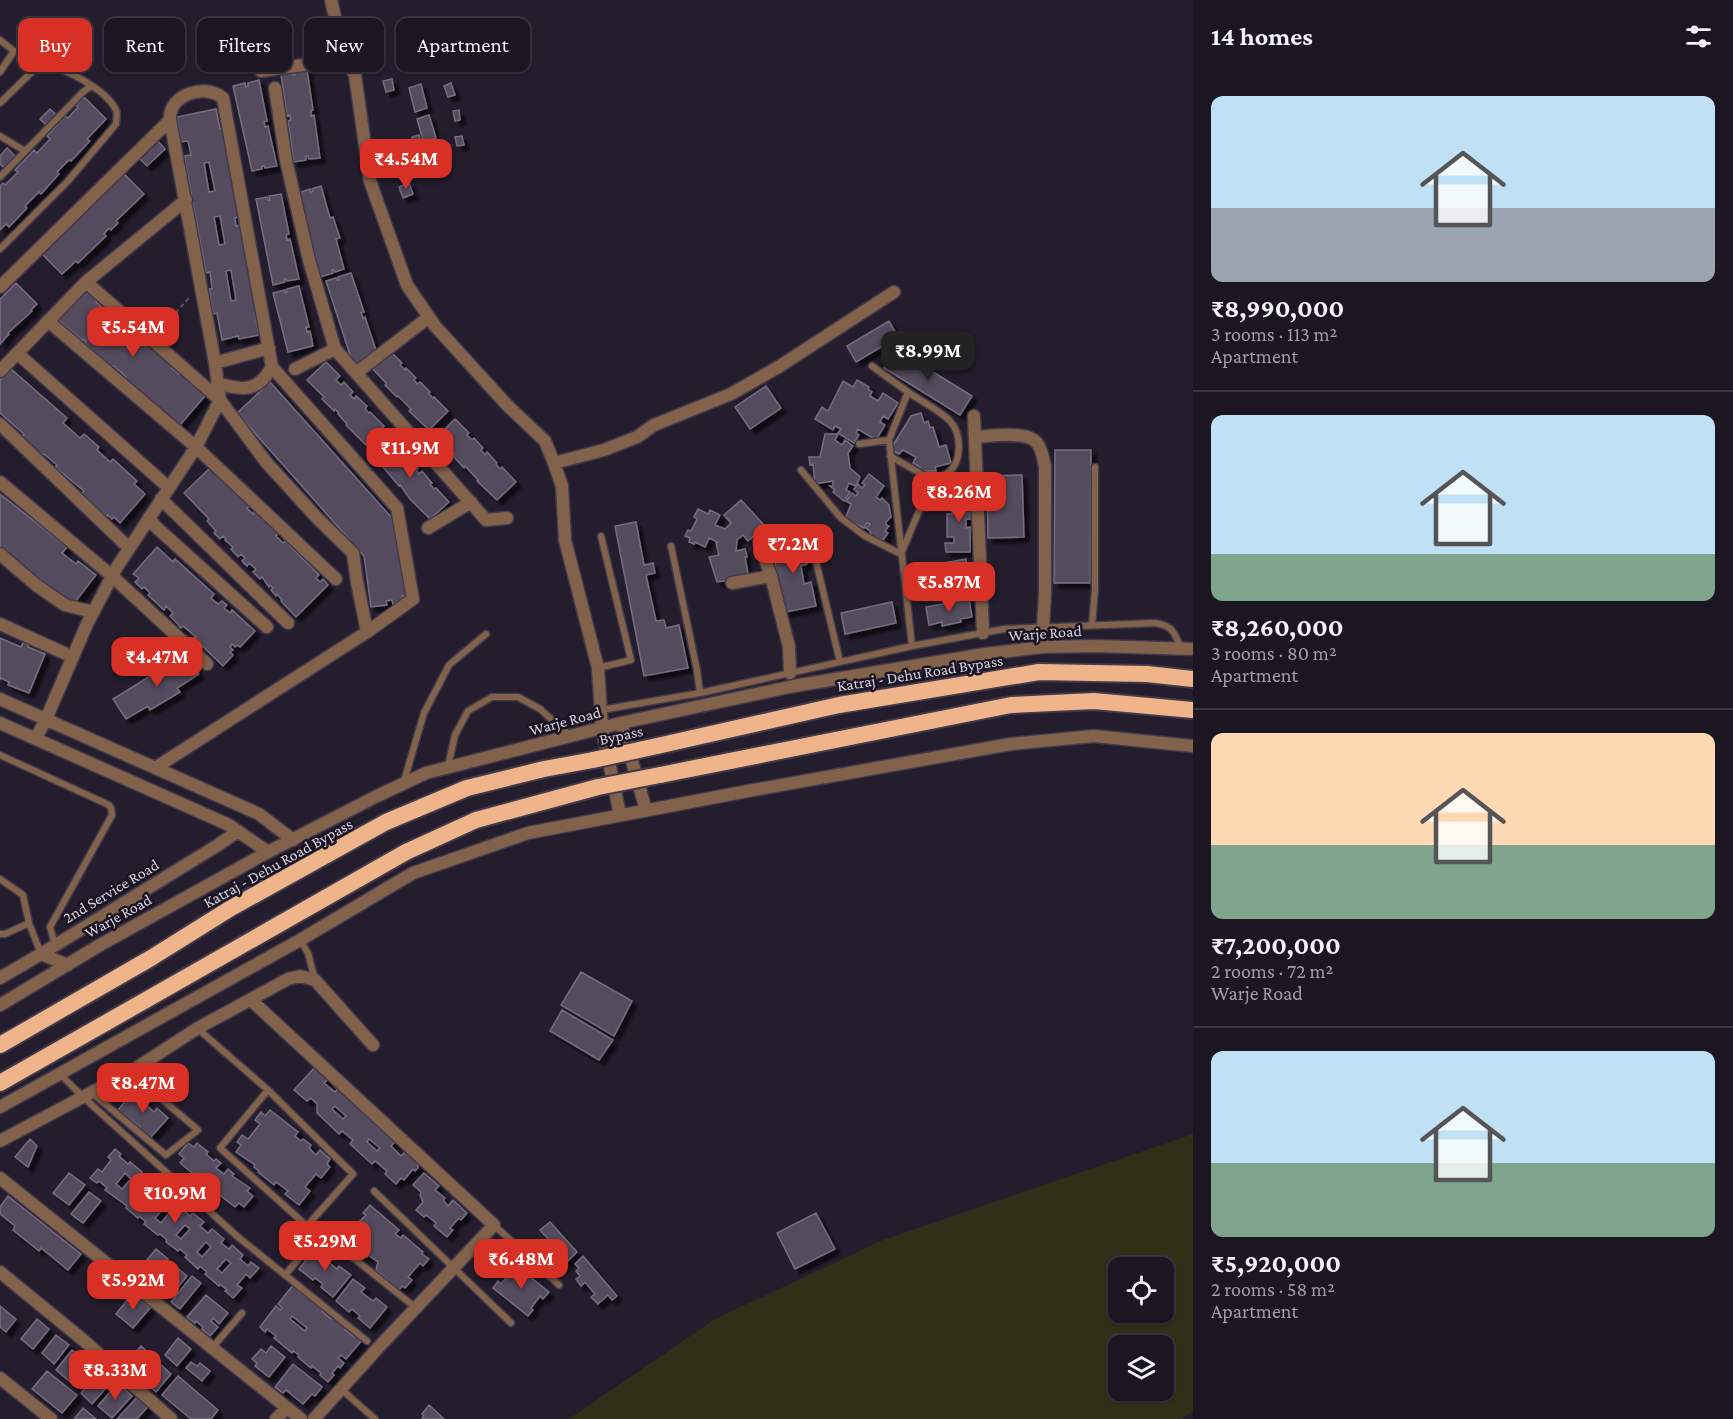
<!DOCTYPE html>
<meta charset="utf-8">
<style>
body{margin:0;font-family:"Crimson Pro",serif;background:#28232f;color:#f1f3f6;height:100vh;display:flex;flex-direction:column;font-size:22px;white-space:nowrap}
*{box-sizing:border-box;margin:0}
p{font-size:20px;color:#a09fa5}
.icon{flex:none;width:33px;height:33px;fill:none;stroke:currentColor;stroke-width:2;stroke-linecap:round;stroke-linejoin:round}
.map{position:relative;flex:1;overflow:hidden}
.side{display:flex;flex-direction:column;background:#1b1622;width:540px}
.side>*{flex:none}
.top-card{position:absolute;left:18px;top:18px;width:570px;height:54px;display:flex;gap:12px}
.buttons{position:absolute;left:1108px;top:1257px;display:grid;gap:12px}
.buttons a{display:grid;place-items:center;width:66px;height:66px;border-radius:12px;background:#1b1622;box-shadow:0 2px 4px #0004,0 0 0 2px #393540;font-size:30px}
.price{position:absolute;translate:-50% -51px;padding:0 14px;border-radius:12px;background:#d93025;color:#fff;font-size:20px;line-height:39px;filter:drop-shadow(0 2px 3px #0008)}
.price::after{content:'';position:absolute;left:50%;top:36px;width:18px;height:14px;margin-left:-9px;background:inherit;clip-path:polygon(0 0,100% 0,50% 100%)}
.price.selected{background:#222;color:#fff}
ul{padding:0;list-style:none}
li{display:grid;align-content:center;gap:12px;height:318px;padding:0 18px}
li+li{border-top:2px solid #393540}
li span{display:grid;place-items:center;height:186px;border-radius:12px;color:#555}
li>.icon{margin-inline-start:auto}
span .icon{width:108px;height:108px;fill:#fffc;stroke-width:1}
li b{font-size:26px}
h2{display:flex;justify-content:space-between;align-items:center;height:72px;padding:0 18px;font-size:26px}
.chip{padding:0 21px;border-radius:12px;background:#1b1622;box-shadow:0 2px 4px #0004,0 0 0 2px #393540;font-size:21px;line-height:54px}
.chip.selected{background:#d93025;color:#fff}
main{display:flex;flex:1;min-height:0}
.map>svg:first-child{display:block}
.green{fill:#2e3017;fill-rule:evenodd}
.building{fill:#544c5f;stroke:#756d81;stroke-width:1.5;fill-rule:evenodd;filter:url(#shadow)}
.lines{fill:none;stroke-linecap:round;stroke-linejoin:round}
.service-casing{stroke:#413a4a;stroke-width:9}
.minor-casing{stroke:#413a4a;stroke-width:15}
.tertiary-casing{stroke:#413a4a;stroke-width:15}
.trunk-casing{stroke:#413a4a;stroke-width:20}
.path{stroke:#5b5564;stroke-width:2;stroke-dasharray:4.5 3;stroke-linecap:butt}
.service{stroke:#83624b;stroke-width:6}
.minor{stroke:#83624b;stroke-width:12}
.tertiary{stroke:#83624b;stroke-width:12}
.trunk{stroke:#f0b48a;stroke-width:16}
.trunk-bridge-casing{stroke:#413a4a;stroke-width:20;stroke-linecap:butt}
.trunk-bridge{stroke:#f0b48a;stroke-width:16}
.labels{text-anchor:middle;dominant-baseline:central;stroke-width:5;stroke-linejoin:round;paint-order:stroke}
.street-label{font-size:16px;fill:#d7d3de;stroke:#1b1424}
</style>
<main>
<div class="map">
<svg width="1193" height="1419" viewBox="0 0 1193 1419">
<defs>
<filter id="shadow"><feDropShadow dx="5" dy="5" stdDeviation="1.5" flood-color="#0009"/></filter>
</defs>
<rect width="100%" height="100%" fill="#241d2e"/>
<path class="green" d="M1193,1134V1411L1182,1419H569L715,1319L883,1240ZM1119,1268H1164V1312H1119ZM1119,1346H1164V1390H1119Z"/>
<path class="building" d="M307,70L313,110L311,111V116L314,115L320,158L309,159L308,156H306V160L294,162L288,121L291,120L290,115L287,116L281,75L293,73V75H295V72Z
M392,79L394,90L386,92L383,81Z
M259,80L267,121L264,122L265,127L268,126L277,166L265,168L264,166H262V169L252,171L233,86L245,83L246,87L248,86V83Z
M451,83L455,95L448,97L444,86Z
M421,84L427,108L415,112L409,88Z
M84,97L106,119L87,139L90,141L71,161L69,160L57,172L59,174L41,194L39,192L25,206L27,208L9,227L6,224L0,230V186L3,183L5,185L18,172L15,170L34,150L37,153L50,139L47,136L65,116L68,118L78,107L76,105Z
M50,109L57,115L47,126L40,119Z
M216,109L220,129L224,128L241,216L235,218L236,226L243,224L259,313L255,314L259,335L239,339L238,336L222,340L217,313L213,314L209,289H212L210,272L206,273L184,156L191,155L188,141L181,142L177,117ZM209,162L215,191L209,192L204,163ZM220,216L225,244L219,245L214,217ZM231,270L236,300L231,301L226,271Z
M459,110L460,120L455,121L453,111Z
M429,115L436,138L431,140L432,145L425,147L417,119Z
M419,135L422,147L415,149L412,137Z
M462,136L464,145L457,146L455,137Z
M155,138L165,149L147,166L137,156Z
M7,148L15,156L4,168L0,164V156Z
M434,162L437,171L430,173L427,165Z
M121,171L144,194L116,221L118,223L111,230L109,228L104,234L106,236L78,263L76,261L62,274L39,251Z
M409,183L413,194L403,198L399,187Z
M321,186L330,218L333,217L340,238L336,239L344,269L335,272L334,270H332L333,273L320,277L307,231L309,230L308,227H306L298,193L310,189L311,192L313,191L312,189Z
M281,194L289,234L286,235L287,240L290,239L299,279L287,281L286,279H284L285,282L273,285L256,199L267,197L268,200H270L269,196Z
M351,273L364,312L361,313L363,318L365,317L378,356L353,364L326,281L336,278L337,280H339L338,277Z
M16,283L37,304L31,310L32,311L8,333L9,334L0,344V299Z
M299,286L309,327H306L307,332L310,331L313,346L288,352L273,293L285,290V293L287,292V289Z
M86,288L99,299L96,302L115,319L119,316L131,326L127,330L133,335L136,331L175,365L172,368L179,374L182,371L194,381L191,384L205,396L179,426L124,379L126,377L114,366L112,368L94,353L95,352L85,343L86,342L83,339L82,340L58,320Z
M889,321L898,337L856,362L847,346Z
M388,349L402,363L400,365L405,370L406,368L416,378L414,380L417,384L420,382L430,392L428,393L433,398L434,397L448,411L429,430L409,411L411,409L398,396L397,397L385,385L386,383L370,366Z
M896,349L972,396L960,415L884,368Z
M326,362L340,376L336,380L341,385L344,382L353,392L350,395L354,399L356,396L367,406L365,409L369,413L370,412L384,426L366,445L346,425L347,424L338,414L339,413L335,409L334,411L322,399L324,397L307,380Z
M10,368L67,418L63,423L80,438L84,434L99,447L97,450L110,462L113,459L137,481L134,484L145,494L120,523L114,517L112,519L108,515L107,517L81,494L84,491L55,467L57,465L44,454L42,456L21,437L24,434L0,413V380Z
M857,380L869,387L868,389L872,392L870,396L878,401L883,393L898,403L888,419L883,416L880,422L885,425L876,440L858,429L856,433L859,435L854,443L838,433L841,429L835,426L833,430L815,419L822,407L828,411L843,381L853,387Z
M270,382L392,518L406,596H402L403,603L393,604L392,600L386,601L387,605L371,607L364,556L237,413Z
M766,386L781,408L750,429L735,407Z
M921,413L924,423L928,421L930,428L933,427L939,447L946,445L951,463L935,467L936,471H922L920,467L913,463L916,457L903,450L899,454L893,451L894,449L892,447L911,416Z
M455,419L469,433L467,435L472,440L474,438L483,448L481,450L485,455L487,452L497,463L496,464L500,469L502,467L516,482L497,500L477,481L478,480L465,466L464,468L452,455L454,454L437,437Z
M825,434H838L835,440L842,445L845,440L853,446L848,453L850,468L860,477L856,486L849,483L846,490L850,492L844,501L833,492L835,490L830,486H833V481L815,484L813,464L810,465L809,457H820Z
M391,437L404,452L403,453L407,458L408,457L418,468L416,470L419,474L422,471L432,483L430,484L434,489L436,488L449,502L430,519L410,499L400,485L399,486L372,454Z
M1055,450H1091L1090,583H1054Z
M210,468L223,482L226,478L233,486L230,488L239,497L242,495L251,504L247,508L253,514L256,510L279,533L276,536L283,543L285,541L319,575L316,578L320,582L323,579L328,585L296,617L281,601L282,600L277,594L276,596L271,590L273,588L270,585L269,587L262,577L260,579L253,572L256,569L249,563L247,566L242,561L245,558L241,554L238,557L231,549L233,547L225,540L226,539L223,536L220,539L214,533L216,531L207,521L209,519L184,493Z
M869,474L884,486L876,497L880,500L882,498L889,505L891,517L886,522V525L889,526L885,531L888,533L883,540L881,539L880,541L869,535L871,532L866,528L870,524L867,523L864,528L845,519L851,504L846,501L852,493L856,496L858,493L854,489L858,484L862,488L865,485L862,483Z
M1022,475L1024,537L988,538L987,476Z
M0,494L67,547L62,553L76,564L78,561L96,575L72,606L0,548Z
M970,494V519H966V528L970,527V552H946L945,543H954V537H947V514H952V505H947V495Z
M741,500L765,526L748,541L743,535L737,540L736,551L745,549L747,557H745L748,574L739,579L717,582L709,557L719,555L716,543L718,542L709,538L705,547L695,542L694,544L689,542L690,538L685,536L688,530L691,531L697,519L694,517L698,509L708,514L710,510L720,515L715,525L725,529L731,523L724,515Z
M636,522L644,565L653,563L655,573L646,575L656,621L664,620L666,628L679,625L688,668L644,676L615,526Z
M802,537L807,564L801,566L804,584L811,582L816,606L785,612L771,544L780,542L781,546L792,543L791,539Z
M157,547L173,562L175,559L214,594L211,598L218,604L222,601L227,605L224,608L230,613L232,610L255,631L240,647L237,645L235,647L232,644L230,647L233,650L230,652L233,655L223,666L194,638L196,637L183,626L181,628L179,626V625L170,616L173,613L166,606L164,610L148,595L150,593L144,587L142,589L135,582L139,578L133,574Z
M966,559L969,577L974,576L975,587L956,588L957,590L948,592L947,590L924,596L919,567Z
M969,599L972,617L960,619L961,622L942,626V622L929,625L926,607Z
M892,602L896,623L845,634L841,613Z
M0,638L21,647L24,641L29,643L28,647L45,654L29,693L8,685L9,682L1,678L0,680Z
M186,654L199,674L177,688L180,692L150,710L148,706L126,719L113,699Z
M581,972L632,1001L614,1036L561,1005Z
M562,1010L613,1040L599,1060L550,1031Z
M316,1066L329,1078L324,1083L335,1092L341,1085L363,1109L361,1111L372,1121L376,1117L397,1140L391,1146L401,1156L406,1151L418,1162V1168L415,1171L413,1169L404,1180L401,1178L396,1184L385,1174L387,1171L375,1161L372,1164L350,1144L353,1140L342,1131L339,1134L317,1113V1104L311,1098L307,1101L294,1090ZM335,1106L346,1116L343,1119L332,1109ZM369,1139L380,1148L377,1151L367,1142Z
M135,1089L146,1099L143,1102L154,1112L157,1108L168,1118L150,1138L139,1128L140,1127L118,1110Z
M270,1110L298,1132L295,1136L301,1141L303,1139L311,1145L309,1148L316,1155L320,1150L330,1159L327,1164L330,1167L321,1178L316,1174L305,1187L310,1191L299,1205L285,1194L288,1191L276,1182L274,1185L258,1172L259,1171L254,1167L255,1165L236,1152L241,1145L237,1142L242,1135L248,1139L260,1124L255,1120L261,1112L265,1116Z
M30,1139L37,1146L28,1167L15,1157Z
M188,1143L194,1147L197,1143L208,1152L206,1154L214,1161L216,1159L221,1163L216,1168L224,1174L228,1169L234,1174L232,1176L250,1188L247,1191L253,1196L244,1207L239,1203L235,1207L211,1188L214,1183L207,1178L203,1182L180,1163L184,1158L179,1154Z
M115,1149L121,1154L119,1156L128,1164L130,1162L142,1172L140,1175L148,1182L150,1179L162,1189L160,1192L169,1199L172,1195L184,1205L181,1208L190,1216L193,1213L204,1222L200,1226L208,1233L212,1229L224,1239L221,1243L229,1249L232,1245L243,1255L240,1259L248,1266L251,1262L259,1268L250,1278L246,1274L237,1285L242,1288L233,1298L225,1291L227,1290L220,1284L219,1286L205,1274L207,1272L200,1266L198,1269L185,1257L187,1255L180,1249L178,1251L166,1242L167,1240L160,1234L158,1235L144,1224L146,1222L139,1216L138,1218L126,1208L127,1206L105,1190L107,1188L99,1181L97,1183L90,1178L98,1169L102,1172L111,1160L108,1157ZM125,1173L131,1179L122,1189L116,1184ZM143,1190L149,1195L140,1205L135,1200ZM164,1208L170,1212L161,1223L155,1218ZM185,1225L190,1229L181,1239L176,1235ZM206,1242L211,1247L202,1257L197,1252ZM226,1259L231,1263L222,1273L217,1269Z
M69,1173L85,1185L69,1205L53,1193Z
M424,1173L439,1186L435,1190L445,1198L443,1200L448,1206L453,1200L467,1213L461,1220L459,1218L450,1228L453,1230L447,1237L434,1226L436,1223L426,1215L424,1217L416,1210L423,1202L420,1195L421,1192L413,1185Z
M89,1192L101,1201L83,1223L71,1214Z
M8,1196L81,1254L68,1270L41,1248L39,1251L13,1230L15,1226L0,1214V1207Z
M370,1205L399,1230L395,1234L401,1238L403,1235L423,1252L422,1254L429,1259L423,1266L420,1263L408,1277L412,1280L405,1288L402,1286L399,1290L376,1270L378,1262L368,1255L367,1257L364,1254L362,1256L340,1238L347,1229L351,1232L355,1227L357,1229L362,1224L359,1222L366,1215L363,1213Z
M816,1213L835,1249L795,1269L777,1233Z
M550,1222L577,1252L563,1266L544,1246L550,1241L540,1230Z
M316,1247L328,1257L325,1259L337,1269L339,1266L351,1275L333,1297L321,1287L323,1284L315,1278L313,1280L299,1269Z
M156,1249L168,1259L153,1277L141,1267Z
M583,1256L617,1296L612,1300L608,1295L598,1304L591,1297L595,1294L585,1282L581,1286L576,1279L580,1276L576,1271L579,1268L575,1264Z
M513,1263L549,1292L543,1299L540,1296L531,1308L533,1310L528,1316L493,1288L498,1281L501,1284L511,1272L508,1270Z
M174,1265L187,1276L171,1296L164,1290L167,1286L161,1281Z
M192,1276L201,1283L180,1309L171,1302Z
M353,1279L365,1288L361,1292L373,1301L376,1298L387,1307L370,1328L358,1318L360,1316L352,1309L349,1312L336,1301Z
M293,1285L299,1290L298,1291L324,1309L322,1311L331,1319L333,1317L347,1327L345,1330L354,1337L356,1335L362,1340L346,1359L341,1355L338,1358L344,1363L340,1368L338,1366L332,1373L334,1375L328,1382L320,1375L321,1373L312,1366L311,1368L298,1357L299,1355L293,1351L292,1353L274,1338L276,1336L267,1329L265,1332L260,1327L276,1306L280,1310L282,1308L278,1304ZM292,1316L307,1328L305,1331L290,1319Z
M133,1293L150,1308L133,1328L116,1314Z
M206,1295L228,1313L219,1324L213,1318L211,1321L218,1327L210,1336L202,1329L203,1327L196,1321L195,1323L187,1317Z
M0,1306L16,1319L6,1332L0,1327Z
M37,1319L49,1329L33,1349L21,1339Z
M56,1335L69,1345L54,1364L42,1353Z
M178,1338L191,1349L177,1366L165,1355Z
M141,1346L157,1360L142,1378L125,1364Z
M271,1346L285,1357L269,1377L255,1366L257,1363L252,1359L261,1349L266,1353Z
M72,1350L91,1365L75,1386L56,1370Z
M191,1362L197,1366L200,1363L210,1371L202,1381L186,1368Z
M159,1363L171,1374L156,1392L144,1381Z
M293,1364L322,1387L315,1396L312,1394L303,1404L286,1390L283,1393L275,1387Z
M101,1370L113,1380L92,1404L81,1393Z
M47,1371L77,1395L62,1413L32,1389Z
M178,1376L218,1410L211,1419H191L162,1395Z
M118,1383L132,1396L112,1418L98,1406Z
M140,1394L150,1404L137,1419H117Z
M429,1405L444,1419H423L422,1418L424,1416L422,1414Z
M83,1408L96,1419H74Z"/>
<g class="lines">
<defs>
<path id="service" d="M0,40L14,51L0,72
M0,103L41,63C63,67 106,89 116,110C118,114 116,119 116,124L68,181L0,249
M0,136L25,151
M0,177L83,92L91,86
M872,366L908,392
M859,444L889,440
M890,456L932,480
M801,470L841,518L865,536L901,554L932,480C937,478 944,476 949,472C962,461 962,434 950,421C942,412 919,400 908,392L889,440L912,646
M671,546L697,670L700,693
M814,553L840,662
M1092,625L1095,589V467
M598,668L631,660L601,536
M601,710L700,693L912,646L1004,629L1155,623C1173,626 1174,632 1181,648
M0,755L109,805L111,808L112,815L50,927L55,945
M448,766L455,735L468,711L492,697H518L540,709L570,736
M404,781L424,713L449,665L486,634
M0,879L23,895L29,923L41,954
M0,934H5L29,923
M300,940L308,953L315,980
M198,1029L268,1090L353,1174L307,1226L220,1148L268,1090
M60,1074L83,1097L238,1237L367,1341
M92,1093L166,1155L198,1130L130,1072
M374,1191L511,1323
M494,1225L559,1285
M285,1275L321,1232L416,1308
M212,1348L242,1313
M341,1389L375,1419"/>
<path id="minor" d="M331,0L345,59L355,75L370,181L407,285L435,326L507,405L545,441L554,463L562,486L565,540L598,668L602,728
M261,71L345,59
M275,88L286,160L309,260L335,349L486,520L507,518
M86,282L220,400L266,462L317,518L353,553L357,582L367,632L413,599L397,508L272,367L223,98C206,83 168,94 170,120
M0,287L170,120L215,363L220,400L196,447L117,567L87,624L46,719L36,738
M48,321L196,447L336,579
M17,353L168,487
M215,363L269,348
M295,369L335,349
M0,371L86,282L186,200
M356,373L429,317
M217,383C243,391 258,392 272,367
M974,416L983,633
M0,424L129,548
M975,437C991,436 1027,430 1037,443C1042,449 1043,458 1045,466V594L1043,627
M554,463L604,450L637,437L654,425L731,394L780,366L894,292
M0,482L112,576L207,664
M161,499L288,623
M149,517L155,526L267,627
M428,528L471,502
M759,542L771,576L789,647L790,673
M0,554L36,585L65,605L93,612
M732,583L771,576
M0,624L73,657
M0,699L259,814L293,840
M0,723L229,825L268,852
M155,768L367,632
M41,954L218,845L238,831
M251,1000L494,1225L377,1349L314,1419
M0,1141L130,1072L198,1028L288,979L300,976L315,980L373,1045
M0,1178L301,1419
M0,1272L82,1339L171,1419
M0,1378L51,1419
M276,1419L287,1408"/>
<path id="tertiary" d="M621,723L646,810
M602,728L620,815
M0,978L41,954L68,965
M0,1005L100,945L268,852L375,797L426,773L621,723L794,686L985,654L1042,647L1095,646L1193,649
M0,1107L300,940L413,873L528,833L748,791L1011,744L1094,736L1193,746"/>
<path id="trunk" d="M657,746L839,705L1039,672L1147,674L1193,679
M660,775L1011,705L1094,701L1193,710
M0,1045L151,958L231,908L386,822L467,788L544,769L593,760
M0,1083L406,852L476,820L598,787"/>
</defs>
<use href="#service" class="service-casing"/>
<use href="#minor" class="minor-casing"/>
<use href="#tertiary" class="tertiary-casing"/>
<use href="#trunk" class="trunk-casing"/>
<path class="path" d="M160,329L191,296"/>
<use href="#service" class="service"/>
<use href="#minor" class="minor"/>
<use href="#tertiary" class="tertiary"/>
<use href="#trunk" class="trunk"/>
<defs>
<path id="trunk-bridge" d="M593,760L657,746
M598,787L660,775"/>
</defs>
<use href="#trunk-bridge" class="trunk-bridge-casing"/>
<use href="#trunk-bridge" class="trunk-bridge"/>
</g>
<g class="labels">
<g class="street-label">
<text transform="translate(1045 633) rotate(-4)">Warje Road</text>
<text transform="translate(920 673) rotate(-9)">Katraj - Dehu Road Bypass</text>
<text transform="translate(565 721) rotate(-15)">Warje Road</text>
<text transform="translate(621 735) rotate(-12)">Bypass</text>
<text transform="translate(278 863) rotate(-29)">Katraj - Dehu Road Bypass</text>
<text transform="translate(111 891) rotate(-31)">2nd Service Road</text>
<text transform="translate(118 916) rotate(-29)">Warje Road</text>
</g>
</g>
</svg>
<div class="buttons">
<a><svg class="icon" aria-label="locate" viewBox="0 0 24 24"><circle cx="12" cy="12" r="6"/><path d="M12 2v4M12 18v4M2 12h4M18 12h4"/></svg></a>
<a><svg class="icon" aria-label="layers" viewBox="0 0 24 24"><path d="M12 4l9 5-9 5-9-5zM3 14l9 5 9-5"/></svg></a>
</div>
<b class="price" style="left:406px;top:190px">₹4.54M</b>
<b class="price" style="left:133px;top:358px">₹5.54M</b>
<b class="price selected" style="left:928px;top:382px">₹8.99M</b>
<b class="price" style="left:410px;top:479px">₹11.9M</b>
<b class="price" style="left:959px;top:523px">₹8.26M</b>
<b class="price" style="left:793px;top:575px">₹7.2M</b>
<b class="price" style="left:949px;top:613px">₹5.87M</b>
<b class="price" style="left:157px;top:688px">₹4.47M</b>
<b class="price" style="left:143px;top:1114px">₹8.47M</b>
<b class="price" style="left:175px;top:1224px">₹10.9M</b>
<b class="price" style="left:325px;top:1272px">₹5.29M</b>
<b class="price" style="left:521px;top:1290px">₹6.48M</b>
<b class="price" style="left:133px;top:1311px">₹5.92M</b>
<b class="price" style="left:115px;top:1401px">₹8.33M</b>
<div class="top-card">
<a class="chip selected">Buy</a>
<a class="chip">Rent</a>
<a class="chip">Filters</a>
<a class="chip">New</a>
<a class="chip">Apartment</a>
</div>
</div>
<section class="side">
<h2>14 homes<svg class="icon" aria-label="filters" viewBox="0 0 24 24"><path d="M4 7h16M4 17h16"/><circle cx="9" cy="7" r="2"/><circle cx="15" cy="17" r="2"/></svg></h2>
<ul>
<li><span style="background:linear-gradient(#bfe0f5 60%,#9aa5b1 0)"><svg class="icon" aria-label="home" viewBox="0 0 24 24"><path d="M3 11l9-7 9 7M6 9v11h12V9"/></svg></span><div><b>₹8,990,000</b><p>3 rooms · 113 m²</p><p>Apartment</p></div></li>
<li><span style="background:linear-gradient(#bfe0f5 75%,#7fa58c 0)"><svg class="icon" aria-label="home" viewBox="0 0 24 24"><path d="M3 11l9-7 9 7M6 9v11h12V9"/></svg></span><div><b>₹8,260,000</b><p>3 rooms · 80 m²</p><p>Apartment</p></div></li>
<li><span style="background:linear-gradient(#ffd9b3 60%,#7fa58c 0)"><svg class="icon" aria-label="home" viewBox="0 0 24 24"><path d="M3 11l9-7 9 7M6 9v11h12V9"/></svg></span><div><b>₹7,200,000</b><p>2 rooms · 72 m²</p><p>Warje Road</p></div></li>
<li><span style="background:linear-gradient(#bfe0f5 60%,#7fa58c 0)"><svg class="icon" aria-label="home" viewBox="0 0 24 24"><path d="M3 11l9-7 9 7M6 9v11h12V9"/></svg></span><div><b>₹5,920,000</b><p>2 rooms · 58 m²</p><p>Apartment</p></div></li>
</ul>
</section>
</main>
